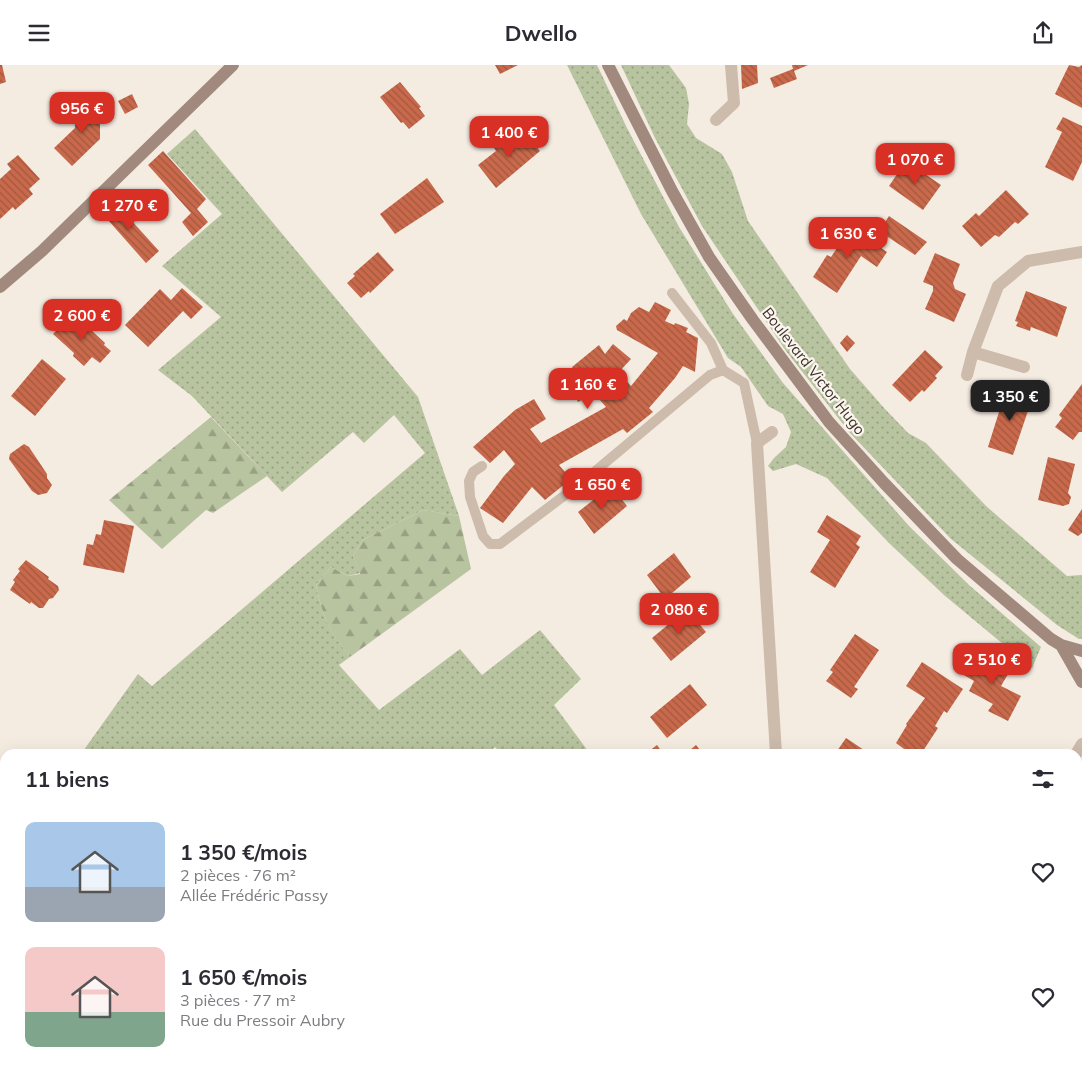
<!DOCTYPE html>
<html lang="fr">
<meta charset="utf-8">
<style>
body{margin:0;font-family:Mulish,sans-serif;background:#f7f7f7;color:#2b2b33;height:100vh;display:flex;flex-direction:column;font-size:19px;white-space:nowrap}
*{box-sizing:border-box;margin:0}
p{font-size:16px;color:#7c7c81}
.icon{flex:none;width:28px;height:28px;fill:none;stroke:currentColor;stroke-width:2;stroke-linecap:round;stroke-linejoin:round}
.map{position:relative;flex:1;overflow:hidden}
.details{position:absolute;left:0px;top:684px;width:1082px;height:321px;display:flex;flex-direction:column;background:#fff;border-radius:15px 15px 0 0;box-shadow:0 5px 20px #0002}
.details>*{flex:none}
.price{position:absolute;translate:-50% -42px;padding:0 11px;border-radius:10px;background:#d93025;color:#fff;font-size:16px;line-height:32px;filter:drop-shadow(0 1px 2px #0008)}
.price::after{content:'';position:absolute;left:50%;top:30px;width:15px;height:11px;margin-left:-8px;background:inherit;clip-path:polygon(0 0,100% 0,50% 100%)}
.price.selected{background:#222;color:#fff}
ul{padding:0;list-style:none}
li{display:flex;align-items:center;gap:15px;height:125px;padding:0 25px}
li span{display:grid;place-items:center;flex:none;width:140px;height:100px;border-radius:10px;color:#555}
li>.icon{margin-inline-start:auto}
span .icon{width:60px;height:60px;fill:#fffc;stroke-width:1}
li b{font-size:21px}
h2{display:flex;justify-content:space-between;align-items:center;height:60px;padding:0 25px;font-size:21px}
header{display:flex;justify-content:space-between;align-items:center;height:65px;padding:0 25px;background:#fff;font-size:22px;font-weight:700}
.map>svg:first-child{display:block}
.grass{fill:url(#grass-dots)}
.forest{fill:url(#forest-firs)}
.building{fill:url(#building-back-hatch)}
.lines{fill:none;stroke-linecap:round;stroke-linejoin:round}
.lane{stroke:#cdbbac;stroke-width:10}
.street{stroke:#cdbbac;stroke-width:12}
.secondary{stroke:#a18a7d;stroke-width:12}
.labels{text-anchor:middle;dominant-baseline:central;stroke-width:4.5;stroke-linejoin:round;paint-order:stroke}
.street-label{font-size:15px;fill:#3b302b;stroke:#fbf5ee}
</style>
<header><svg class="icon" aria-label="menu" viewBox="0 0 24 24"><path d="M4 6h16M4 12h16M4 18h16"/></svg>Dwello<svg class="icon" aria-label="share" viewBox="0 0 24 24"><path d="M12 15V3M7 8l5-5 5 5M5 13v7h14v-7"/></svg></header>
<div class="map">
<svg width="1082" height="1004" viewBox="0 0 1082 1004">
<defs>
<pattern id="grass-dots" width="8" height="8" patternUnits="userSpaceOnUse" patternTransform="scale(1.25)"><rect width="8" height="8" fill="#b8c4a0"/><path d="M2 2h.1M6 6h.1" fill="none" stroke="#97a083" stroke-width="1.8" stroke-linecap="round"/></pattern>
<pattern id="forest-firs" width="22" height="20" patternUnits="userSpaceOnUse" patternTransform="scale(1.25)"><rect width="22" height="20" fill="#b8c4a0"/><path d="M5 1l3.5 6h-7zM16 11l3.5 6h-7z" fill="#97a083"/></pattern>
<pattern id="building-back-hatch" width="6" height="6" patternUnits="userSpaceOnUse" patternTransform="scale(1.25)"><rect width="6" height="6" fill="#c8694b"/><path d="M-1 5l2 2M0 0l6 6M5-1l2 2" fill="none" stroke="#a4573f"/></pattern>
</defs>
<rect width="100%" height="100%" fill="#f4ebe1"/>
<path class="grass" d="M567,0H597L627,63L679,162L733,249L783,318L909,461L969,520L1041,582L1032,603L944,530L889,478L827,413L796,399L773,406L768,401L774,393L786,382L791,367L783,349L768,341L741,302L728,293L641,149Z
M621,0H669L686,23L689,39L687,59L696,73L722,89L732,107L748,156L850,304L884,343L908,368L926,378L986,441L1067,511L1082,510V574H1079L1057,560L951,474L850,368L786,286L702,161L655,73Z
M195,64L418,332L459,451L423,445L363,475L353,491L360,508L348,511L331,502L316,520C323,553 329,565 350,592L339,600L379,645L460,584L482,610L540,565L581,614L554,640L588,686L583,689H502L495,682L487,689H216L211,685L208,689H81L138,609L152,621L425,388L394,350L364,378L353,367L282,427L192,331L158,305L221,252L162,201L222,149L167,89Z
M0,936L5,938V1000H49L45,1004H0Z
M69,1000H198L203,1004H74Z
M529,1000H581L584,1004H533Z
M702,1000H776L777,1004H699Z"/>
<path class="forest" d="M211,352L267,411L213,448L206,445L162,484L109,435Z
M423,445L459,451L471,504L350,592C329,566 323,553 316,520L331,502L348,511L360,509L353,491L363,475Z
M5,794V867L0,871V800Z
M0,876L5,882V938L0,936Z"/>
<path class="building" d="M0,0H2L6,17L0,19Z
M495,0H518L500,9Z
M741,0H757L758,18L742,24Z
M792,0H808L794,6L797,14L774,23L770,13L793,4Z
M1069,0L1079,2L1082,0V43L1055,29Z
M400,17L421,42L419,43L425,51L409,64L403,57L401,58L380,32Z
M132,29L138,42L125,49L118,36Z
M76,40L103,41V54H100V74L72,101L54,83L75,63Z
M1063,52L1082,61V97L1073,116L1045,102L1062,67L1056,64Z
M522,65L540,86L496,123L478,100L496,86L494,83L505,73L508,76Z
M163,86L206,134L197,144L208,157L193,171L182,157L191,148L148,100Z
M18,90L40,114L29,124L33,129L15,145L13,142L0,154V114L11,104L7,99Z
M906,96L941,120L923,145L889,121Z
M427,113L444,137L395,169L380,149Z
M1006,125L1029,149L1018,159L1015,157L999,172L995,170L981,182L962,161L976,148L979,151Z
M112,134L159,186L146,198L100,146Z
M889,151L927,177L915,190L879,166Z
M848,160L887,187L877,202L861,191L837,228L813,212L827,190L831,192L841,177L838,175Z
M378,187L394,205L370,228L369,226L361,233L347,218L355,211L353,209Z
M935,188L960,199L953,218L955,224L966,229L954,257L925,244L933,226V221L923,217Z
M182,223L203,242L191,254L183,246L148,282L125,260L160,224L171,235Z
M1026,226L1067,242L1057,272L1031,262L1030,266L1016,261L1018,257L1015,256Z
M655,237L671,245L665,256L674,260L675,258L688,263L686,267L698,273L695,307L683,301L675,313L649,343L653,347L627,368L623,364L559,400L571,414L545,435L532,422L503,458L480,443L504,411L515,399L504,385L490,398L473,382L515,345L534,334L546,354L530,364L541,378L606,342L594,328L578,337L568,316L579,310L572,302L599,280L605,289L613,279L631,294L619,307L631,321L658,288L617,265L616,261L624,254L627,256L631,248L639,242L649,247Z
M73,248L105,278L104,280L111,286L100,298L92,292L84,301L73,291L74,288L53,269Z
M847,270L855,278L847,287L840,278Z
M925,285L943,302L935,311L937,313L924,327L922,325L910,337L892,320Z
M42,294L66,314L35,351L11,331Z
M1082,319V367H1079L1073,375L1055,362L1062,353L1059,350Z
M1009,322L1028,329L1025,338L1030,340L1013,390L988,382L1004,331L1006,332Z
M24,379L29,382L47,409V413L52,420L47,428L38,430L32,426L9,394L10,389Z
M1048,392L1075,399L1068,428L1071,432L1069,439L1063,441L1038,435Z
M611,421L627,441L594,469L578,447Z
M1082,444V468L1078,471L1068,465Z
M827,450L861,471L856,479L860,482L835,523L810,507L830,475L817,467Z
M104,455L134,461L124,508L83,500L87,479L93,480L96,469L101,470Z
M674,488L691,512L665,534L647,510Z
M26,495L49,512L48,514L58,521L59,525L53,533L49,534L43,543H39L31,537L30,539L10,525L15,517L13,515L20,506L18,504Z
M687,544L706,567L671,596L652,573Z
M855,569L879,585L854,622L858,624L851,633L826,616L833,607L830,605Z
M975,586L1011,604L1001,621L1021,631L1008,656L988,646L993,639L969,626L974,616L962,609Z
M922,597L963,624L947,648L944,646L935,661L938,663L921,689H911L896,678L907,660L906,659L925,633L906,621Z
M690,619L707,640L667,673L650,652Z
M846,673L870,689H835Z
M657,680L662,687L661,689H649L648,687Z
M696,680L703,689H685Z
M1078,939L1082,943V981L1079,984L1078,983Z
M924,1000H969L973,1004H921Z"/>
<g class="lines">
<path class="lane" d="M723,305L744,318L757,378
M482,401L473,407L469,416L470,432L483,471L490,479H500L581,418L710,310L723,305L711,278L672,228"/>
<path class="street" d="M716,55L734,38L731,0
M973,287L1024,302
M967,310L973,287L998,221L1028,196L1082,187
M772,367L757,378L776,689
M1076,689L1082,679
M1078,829L1082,832
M796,1000V1004
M863,1004L866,1000"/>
<path class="secondary" d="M608,0L672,126L709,192L753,255L829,357L885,419L957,494L1051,574L1061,580L1082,586
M0,222L42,186L233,0
M1061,580L1082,617"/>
</g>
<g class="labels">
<g class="street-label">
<text transform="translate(814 306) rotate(52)">Boulevard Victor Hugo</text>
</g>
</g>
</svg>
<b class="price" style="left:82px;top:69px">956 €</b>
<b class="price" style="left:509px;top:93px">1 400 €</b>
<b class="price" style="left:915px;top:120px">1 070 €</b>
<b class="price" style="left:129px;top:166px">1 270 €</b>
<b class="price" style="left:848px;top:194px">1 630 €</b>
<b class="price" style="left:82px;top:276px">2 600 €</b>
<b class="price" style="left:588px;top:345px">1 160 €</b>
<b class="price selected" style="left:1010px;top:357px">1 350 €</b>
<b class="price" style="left:602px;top:445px">1 650 €</b>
<b class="price" style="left:679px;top:570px">2 080 €</b>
<b class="price" style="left:992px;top:620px">2 510 €</b>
<section class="details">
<h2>11 biens<svg class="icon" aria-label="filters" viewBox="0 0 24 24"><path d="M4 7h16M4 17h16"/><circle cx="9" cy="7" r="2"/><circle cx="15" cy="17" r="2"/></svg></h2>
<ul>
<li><span style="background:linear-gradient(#a9c7e8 65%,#9aa5b1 0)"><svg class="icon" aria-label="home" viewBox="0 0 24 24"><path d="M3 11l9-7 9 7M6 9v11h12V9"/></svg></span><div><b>1 350 €/mois</b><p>2 pièces · 76 m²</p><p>Allée Frédéric Passy</p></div><svg class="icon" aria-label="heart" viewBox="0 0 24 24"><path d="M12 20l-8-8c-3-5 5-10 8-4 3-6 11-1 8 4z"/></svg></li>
<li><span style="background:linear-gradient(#f6c9c9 65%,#7fa58c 0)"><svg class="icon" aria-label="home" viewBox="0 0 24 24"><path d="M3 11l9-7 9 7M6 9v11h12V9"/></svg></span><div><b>1 650 €/mois</b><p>3 pièces · 77 m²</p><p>Rue du Pressoir Aubry</p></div><svg class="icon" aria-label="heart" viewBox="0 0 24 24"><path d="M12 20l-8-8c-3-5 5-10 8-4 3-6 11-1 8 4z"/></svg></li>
</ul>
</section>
</div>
